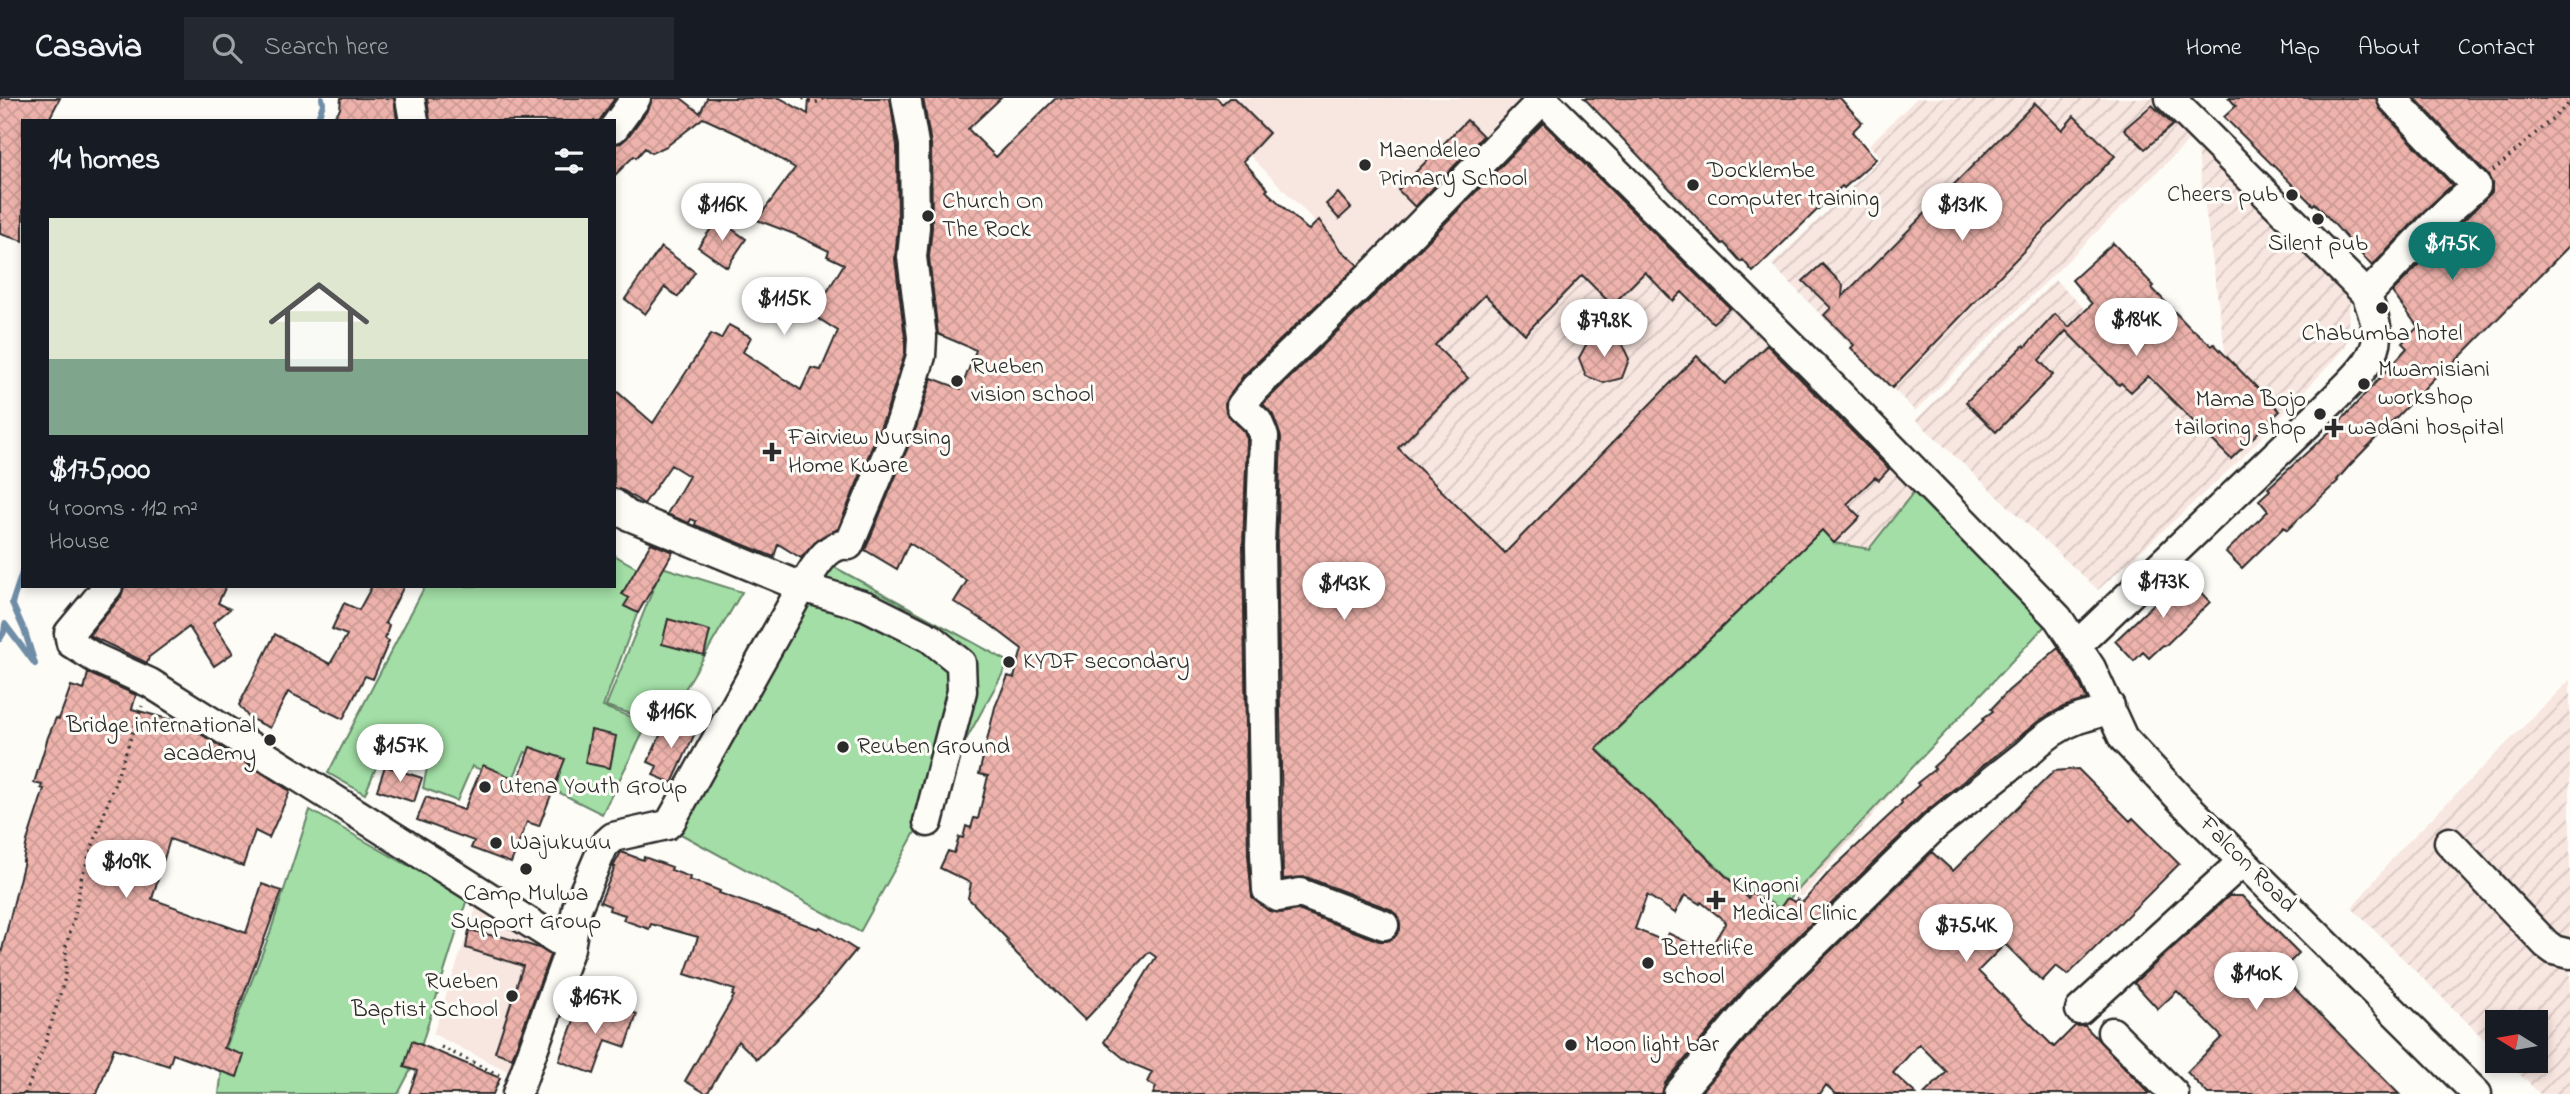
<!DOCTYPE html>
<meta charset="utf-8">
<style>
body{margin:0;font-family:"Indie Flower",sans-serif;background:#242831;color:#f1f3f6;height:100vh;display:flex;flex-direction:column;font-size:26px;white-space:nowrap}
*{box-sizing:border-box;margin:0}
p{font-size:23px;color:#9ea1a6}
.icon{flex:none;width:38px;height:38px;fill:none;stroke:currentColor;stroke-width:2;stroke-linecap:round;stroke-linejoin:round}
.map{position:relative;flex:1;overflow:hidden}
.details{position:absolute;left:21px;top:21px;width:595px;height:469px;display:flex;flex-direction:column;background:#171b24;border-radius:0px;box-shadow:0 4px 10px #0003}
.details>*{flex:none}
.needle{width:46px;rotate:281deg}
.tools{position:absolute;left:2485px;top:912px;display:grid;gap:14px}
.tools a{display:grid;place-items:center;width:63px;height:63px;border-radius:0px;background:#171b24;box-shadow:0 4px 10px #0003;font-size:35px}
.price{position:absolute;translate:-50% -60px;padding:0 16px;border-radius:24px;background:#fff;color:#222;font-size:23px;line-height:46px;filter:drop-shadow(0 2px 4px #0008)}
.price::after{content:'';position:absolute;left:50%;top:42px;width:21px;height:16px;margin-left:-10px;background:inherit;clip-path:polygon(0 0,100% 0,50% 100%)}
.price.active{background:#0f766e;color:#fff}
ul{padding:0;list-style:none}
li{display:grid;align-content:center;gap:14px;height:371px;padding:0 28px}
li+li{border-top:2px solid #363941}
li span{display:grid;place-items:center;height:217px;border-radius:0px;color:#555}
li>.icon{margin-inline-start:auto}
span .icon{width:126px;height:126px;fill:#fffc;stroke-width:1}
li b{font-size:30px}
h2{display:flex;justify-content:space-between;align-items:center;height:84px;padding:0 28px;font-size:30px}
header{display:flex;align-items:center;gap:42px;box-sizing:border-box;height:98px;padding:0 35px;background:#171b24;border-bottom:2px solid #363941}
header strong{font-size:33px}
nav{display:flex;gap:38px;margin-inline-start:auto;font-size:24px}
.search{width:490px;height:63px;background:#242831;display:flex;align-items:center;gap:18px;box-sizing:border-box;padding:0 24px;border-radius:0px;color:#9ea1a6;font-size:26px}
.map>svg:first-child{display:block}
.built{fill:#f8e6e0}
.industrial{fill:url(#industrial-furrows)}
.green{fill:#a2dea5;stroke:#668468;stroke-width:2}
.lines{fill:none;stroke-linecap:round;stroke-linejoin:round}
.stream{stroke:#6f8da7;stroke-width:6}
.building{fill:url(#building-cross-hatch);stroke:#2b2b2b;stroke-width:2;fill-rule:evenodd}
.minor-casing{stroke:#2b2b2b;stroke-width:33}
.path{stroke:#2b2b2b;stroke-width:3.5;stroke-dasharray:2 5;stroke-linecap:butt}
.minor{stroke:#fdfcf7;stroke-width:28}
.poi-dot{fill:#2b2b2b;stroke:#fdfcf7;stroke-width:2.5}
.labels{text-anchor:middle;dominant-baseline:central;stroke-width:6;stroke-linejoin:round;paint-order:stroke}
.poi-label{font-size:24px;fill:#2b2b2b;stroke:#fdfcf7;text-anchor:start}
.street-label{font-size:24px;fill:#2b2b2b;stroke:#fdfcf7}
</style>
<header>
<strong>Casavia</strong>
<div class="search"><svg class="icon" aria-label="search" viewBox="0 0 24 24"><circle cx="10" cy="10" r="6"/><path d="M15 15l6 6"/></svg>Search here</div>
<nav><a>Home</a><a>Map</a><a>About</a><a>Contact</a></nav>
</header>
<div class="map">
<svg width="2570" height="996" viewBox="0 0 2570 996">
<defs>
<pattern id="industrial-furrows" width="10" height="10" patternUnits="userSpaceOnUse" patternTransform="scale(1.75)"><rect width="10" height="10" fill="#f8e6e0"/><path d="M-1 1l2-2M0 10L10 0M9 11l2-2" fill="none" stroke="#d5c5c0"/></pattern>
<pattern id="building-cross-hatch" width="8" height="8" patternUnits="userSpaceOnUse" patternTransform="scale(1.75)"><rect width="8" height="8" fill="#eeb3ac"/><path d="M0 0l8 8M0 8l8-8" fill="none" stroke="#cc9a94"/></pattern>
</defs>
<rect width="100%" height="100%" fill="#fdfcf7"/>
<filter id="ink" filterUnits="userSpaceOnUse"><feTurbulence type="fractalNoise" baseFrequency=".0143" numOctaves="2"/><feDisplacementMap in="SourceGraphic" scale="14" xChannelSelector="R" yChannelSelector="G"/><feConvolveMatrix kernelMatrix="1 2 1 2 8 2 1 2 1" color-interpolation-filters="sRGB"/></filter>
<g filter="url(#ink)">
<path class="built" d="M1211,0H1531L1364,173L1202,9Z
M478,804L557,853L514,976L433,936Z"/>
<path class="industrial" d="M1917,0H2160L2351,192L2346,249L2240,362L2098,492L1916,322L2055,182L2240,361L2195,37L1915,313L1772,167L1881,60L1869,47Z
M1536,5L2043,518L1803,798L1754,792L1746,797L1597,651L1509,559L1309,370L1244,300Z
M2570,582V996H2540L2506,963L2536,962V924H2497V954L2352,810L2397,755Z"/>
<path class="green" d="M1916,391L2056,516L1780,811L1754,793L1746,797L1597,651L1822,432L1834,445L1869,451Z
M614,457L651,478L603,609L648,625L602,716L556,693L561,667L525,654L511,685L472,668L457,703L423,690L431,649L389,638L365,696L328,675L425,488H614Z
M825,464L1009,564L860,834L679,735Z
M662,469L742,494L668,620L667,627L606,608Z
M310,712L467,801L418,958L398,996H219L224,955L270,835Z"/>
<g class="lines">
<path class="stream" d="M317,23L323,6L322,0
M0,541L4,534L5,526L35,566L25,534L12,505L23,472"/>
</g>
<path class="building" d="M0,0H60L48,23H23V143L0,136Z
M341,0H394L397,23H331L340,11Z
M427,0H615L599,23H430Z
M652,0H681L700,15L707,0H780L808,16L809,0H890L897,48L898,128L895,161L905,240V255L885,318L838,431L818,441L801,460L778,446L774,459L695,427L696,423L691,421L689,425L667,416L689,378L671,367L644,406L624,393L614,390V291L653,325L711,236L721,241L729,227L751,239L743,254L801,292L811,270L821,272L838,233L813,217L844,166L827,158L829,153L794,136L757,122L795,70L742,38L703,20L667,48L651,55L645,50L636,60L634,58L614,78V46L621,45L627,40L649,10Z
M923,0H1001L968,31L996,59L1056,0H1217L1222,6L1229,0H1234L1269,35L1243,63L1268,91L1266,93L1307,131L1309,132L1319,122L1339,150L1358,167L1243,278L1225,306L1226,314L1244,334L1247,341L1243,447L1248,757L1252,800L1269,813L1281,815L1298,812L1379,843H1387L1394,840L1400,832V825L1397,817L1390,811L1306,779L1283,781L1277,447L1281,339L1273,317L1263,306L1388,184L1543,25L1730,210L1713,225L1682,194L1673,203L1645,174L1612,207L1582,177L1525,236L1485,197L1435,247L1468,280L1398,350L1505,455L1697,258L1725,286L1767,247L1889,371L1879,382L1875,379L1847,406L1860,419L1834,445L1822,432L1596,651L1748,800L1752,795L1778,813L1787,800L1795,804L1797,801L1801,804L1804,803L1830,773L1894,713L1902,705L1901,703L1919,687L1917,685L1935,671L1933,669L1984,622L1983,620L1993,613L1991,611L2008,593L2058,550L2076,578L2087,601L2063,609L2040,622L1924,715L1745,890L1665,985L1662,996H1153L1156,989L1147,984L1152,974L1128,964L1104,944L1156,859L1149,854L1085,922L1017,856L1006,843L1008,842L968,800L971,785L940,770L948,753L954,755L959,739L963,740L966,728L971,730L974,720L978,721L988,678L979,676L995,609L1008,578L1014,580L1022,551L988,525L954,504L967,483L938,463L909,445L897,471L865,452L916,330L932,280L961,291L976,252L938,236L929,159L932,129L931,46ZM1647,797L1675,815L1685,797L1700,806L1701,804L1726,824L1708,854L1668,835L1664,843L1635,831Z
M1584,0H1840L1862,24L1852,34L1876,61L1844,90L1842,88L1753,174L1743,162L1741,164L1724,145L1722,146Z
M2229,0H2376L2380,11L2452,87L2424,113L2372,168L2315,105L2313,107L2224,19L2236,8Z
M2415,0H2570V147L2462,257L2445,273L2443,271L2350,367L2337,382L2338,383L2287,432L2284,429L2242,470L2226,454L2268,413L2259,402L2270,392L2268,390L2337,327L2407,250L2402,245L2418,229L2392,194L2492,94V85L2488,77Z
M2035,5L2062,32L2074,18L2115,58L1892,290L1851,250L1854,247L1824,217L1831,210L1803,183L1822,166L1843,187L1842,199Z
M2152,7L2173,27L2145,51L2124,31Z
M1467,22L1483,38L1415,109L1398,92Z
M1338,95L1351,110L1339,121L1326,106Z
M718,121L746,141L727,169L698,149Z
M2113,145L2154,188L2152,190L2193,233L2194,232L2212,248L2214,246L2280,313L2231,361L2148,278L2131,294L2121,285L2119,287L2066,233L2039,262L2053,277L1996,334L1966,304L2024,247L2025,249L2055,216L2069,229L2092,206L2072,182Z
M661,149L695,174L678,199L665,189L645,216L625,201Z
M1604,236L1621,244L1629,261L1622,280L1604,285L1586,278L1579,260L1588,243Z
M651,445L673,454L638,515L624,508L629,500L622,496Z
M2184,477L2210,504L2165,548L2163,547L2149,560L2143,554L2134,563L2115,543Z
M124,488H226L218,505L230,511L213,525L233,555L214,568L189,529L149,559L147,565L89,537L121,499Z
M372,488H404L385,525L389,527L385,541L389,543L373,581L365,578L343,621L288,594L270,630L249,620L239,607L275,536L330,566L347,537L332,531L344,505L359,512Z
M668,521L710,533L704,557L662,546Z
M88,575L136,597L132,611L185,626L290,693L269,740L255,733L243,768L170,741L152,801L246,835L262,786L282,793L224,950L244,957L237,979L173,956L169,968L114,950L97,996H0V860L24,763H23L27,743L44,691L41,690L42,687L34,685L48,639L56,620L59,621L71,588L84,592Z
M668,620L696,633L672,685L653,677L657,668L648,664Z
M591,632L616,638L610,670L585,665Z
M530,649L565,661L539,728L527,724L511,765L471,750L474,743L417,722L426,699L464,712L483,667L518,682Z
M385,668L422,680L414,704L377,692Z
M2078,671L2130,723L2133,720L2179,766L2068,877L2056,868L2042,883L2005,846L1978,873L2054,949L2075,928H2085L2150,996H1924L1947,974L1919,946L1893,975L1916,996H1836L1826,987L1820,996H1700L1769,913L1932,754L1953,773L2054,673Z
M621,754L643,762L644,759L672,769L671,772L690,779L689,782L705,787L720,793L719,795L818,831L820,829L856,852L820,896L757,961L738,943L707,996L685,983L734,898L732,897L735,892L685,876L698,839L651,826L649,831L623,822L625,817L609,812L610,808L600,804L615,769H613Z
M2229,798H2242L2299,855L2279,875L2399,996H2208L2187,974L2222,939L2177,893L2158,911L2134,885Z
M469,832L494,838V836L539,850L550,857L512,960L495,954L523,868L466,850Z
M580,906L615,919L619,910L637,916L626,949L606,942L594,976L559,963Z
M412,943L500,980L493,996H409L417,973L404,969Z"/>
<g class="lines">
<defs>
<path id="minor" d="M410,0L414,23
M1542,0L1815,271L2058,520L2091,570L2123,640L2183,704L2477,996
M614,30L636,0
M2367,197L2436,124L2476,88L2392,0
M614,406L627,417L802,489L866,508L930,540L961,565L962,593L928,724
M108,488L69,535L71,545L95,560L150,585L570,850
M2078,546L2335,300C2351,283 2379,260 2377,235C2376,222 2370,209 2367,197L2170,0
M2449,744L2546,846L2554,852L2570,856
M1384,827L1300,795L1278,799L1267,792L1265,756L1260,447L1264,338L1258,324L1241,308L1255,290L1376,172L1543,1
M2080,912L2243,763
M2112,934L2174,996
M517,996L570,850L577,810L604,747L613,739L667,727L671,723L802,489C814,472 826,444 849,447L901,324L921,258L922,239L912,159L915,129L914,46L906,0
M1678,996L1757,902L1936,727L2026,656C2041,641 2058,628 2078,621C2090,617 2100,616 2110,608"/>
</defs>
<use href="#minor" class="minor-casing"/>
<path class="path" d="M803,0C810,6 817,6 824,0
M2493,73L2570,5
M441,949L499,977
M25,996L45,946L65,880L66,848L75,816L81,781L142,608"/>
<use href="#minor" class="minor"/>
</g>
</g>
<g class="poi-dot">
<circle cx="1365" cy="67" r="7"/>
<circle cx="1693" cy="87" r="7"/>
<circle cx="2292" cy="97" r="7"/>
<circle cx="928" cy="118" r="7"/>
<circle cx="2318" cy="121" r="7"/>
<circle cx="2382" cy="210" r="7"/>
<circle cx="957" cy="283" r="7"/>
<circle cx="2364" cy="286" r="7"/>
<circle cx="2320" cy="316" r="7"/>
<path d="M2330.5 319.5h7v7h7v7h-7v7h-7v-7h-7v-7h7z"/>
<path d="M768.5 343.5h7v7h7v7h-7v7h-7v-7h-7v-7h7z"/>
<circle cx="1009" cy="564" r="7"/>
<circle cx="270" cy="642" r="7"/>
<circle cx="843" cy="649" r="7"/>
<circle cx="485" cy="689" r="7"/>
<circle cx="496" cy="745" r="7"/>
<circle cx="526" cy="771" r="7"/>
<path d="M1712.5 791.5h7v7h7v7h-7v7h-7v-7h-7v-7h7z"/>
<circle cx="1648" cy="865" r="7"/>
<circle cx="512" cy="898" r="7"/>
<circle cx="1571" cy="947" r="7"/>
</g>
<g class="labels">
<g class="poi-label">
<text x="1379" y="53">Maendeleo<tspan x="1379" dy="28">Primary School</tspan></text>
<text x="1707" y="73">Docklembe<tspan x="1707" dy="28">computer training</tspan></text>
<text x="2278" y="97" text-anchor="end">Cheers pub</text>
<text x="942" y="104">Church On<tspan x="942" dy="28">The Rock</tspan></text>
<text x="2318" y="146" text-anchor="middle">Silent pub</text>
<text x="2382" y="236" text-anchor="middle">Chabumba hotel</text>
<text x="971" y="269">Rueben<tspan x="971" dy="28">vision school</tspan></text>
<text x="2378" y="272">Mwamisiani<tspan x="2378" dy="28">workshop</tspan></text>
<text x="2306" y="302" text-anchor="end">Mama Bojo<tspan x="2306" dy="28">tailoring shop</tspan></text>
<text x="2348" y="330">wadani hospital</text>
<text x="788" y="340">Fairview Nursing<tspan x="788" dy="28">Home Kware</tspan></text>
<text x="1023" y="564">KYDF secondary</text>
<text x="256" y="628" text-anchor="end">Bridge international<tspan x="256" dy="28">academy</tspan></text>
<text x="857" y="649">Reuben Ground</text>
<text x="499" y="689">Utena Youth Group</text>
<text x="510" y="745">Wajukuuu</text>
<text x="1732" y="788">Kingoni<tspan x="1732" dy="28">Medical Clinic</tspan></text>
<text x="526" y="796" text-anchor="middle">Camp Mulwa<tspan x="526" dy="28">Support Group</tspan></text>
<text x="1662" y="851">Betterlife<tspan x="1662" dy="28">school</tspan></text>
<text x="498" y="884" text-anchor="end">Rueben<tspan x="498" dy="28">Baptist School</tspan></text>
<text x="1585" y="947">Moon light bar</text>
</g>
<g class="street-label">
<text transform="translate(2247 767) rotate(45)">Falcon Road</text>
</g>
</g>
</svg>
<div class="tools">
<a><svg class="needle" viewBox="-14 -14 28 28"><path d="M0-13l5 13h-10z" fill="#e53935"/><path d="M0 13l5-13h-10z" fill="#9ea1a6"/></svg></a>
</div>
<b class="price" style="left:722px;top:145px">$116K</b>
<b class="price" style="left:1962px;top:145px">$131K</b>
<b class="price active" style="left:2452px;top:184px">$175K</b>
<b class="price" style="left:784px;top:239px">$115K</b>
<b class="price" style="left:2136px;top:260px">$184K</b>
<b class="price" style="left:1604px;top:261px">$79.8K</b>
<b class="price" style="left:2163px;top:522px">$173K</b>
<b class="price" style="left:1344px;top:524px">$143K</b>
<b class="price" style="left:671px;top:652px">$116K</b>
<b class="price" style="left:400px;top:686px">$157K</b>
<b class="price" style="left:126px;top:802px">$109K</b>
<b class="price" style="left:1966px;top:866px">$75.4K</b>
<b class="price" style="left:2256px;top:914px">$140K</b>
<b class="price" style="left:595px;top:938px">$167K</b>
<section class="details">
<h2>14 homes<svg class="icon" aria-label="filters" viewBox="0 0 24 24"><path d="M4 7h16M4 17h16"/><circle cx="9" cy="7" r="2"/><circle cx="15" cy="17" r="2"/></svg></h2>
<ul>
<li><span style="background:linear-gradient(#dfe7d0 65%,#7fa58c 0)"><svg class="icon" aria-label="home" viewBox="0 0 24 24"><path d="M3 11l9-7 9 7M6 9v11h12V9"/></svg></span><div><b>$175,000</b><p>4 rooms · 112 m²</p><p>House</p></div></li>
</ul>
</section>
</div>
